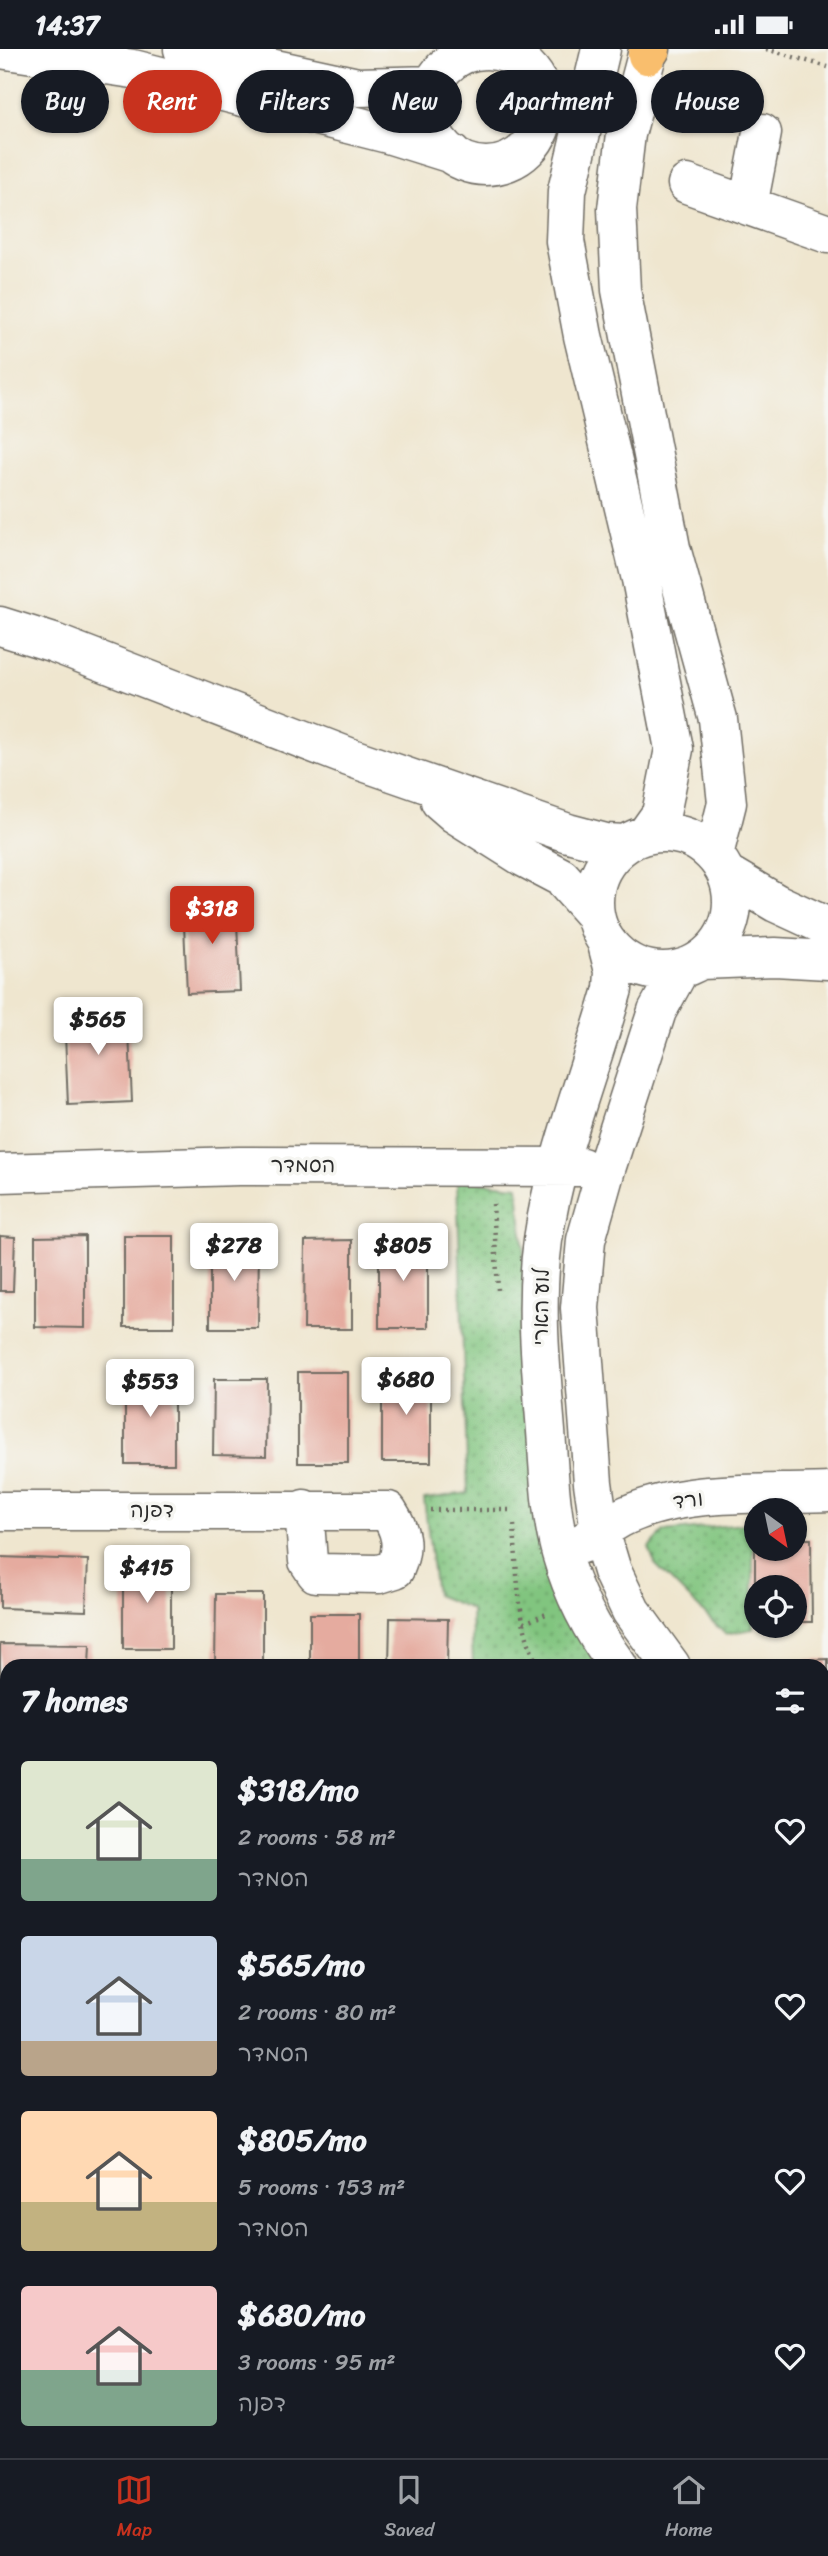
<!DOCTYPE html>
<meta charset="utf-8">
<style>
body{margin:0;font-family:Sriracha,"Playpen Sans Hebrew",sans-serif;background:#20242c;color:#f1f3f6;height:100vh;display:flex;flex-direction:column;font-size:26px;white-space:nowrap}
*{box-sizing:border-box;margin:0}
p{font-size:23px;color:#9ea1a6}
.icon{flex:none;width:38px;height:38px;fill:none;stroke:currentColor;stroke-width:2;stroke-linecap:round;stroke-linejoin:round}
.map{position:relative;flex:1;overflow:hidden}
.details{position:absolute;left:0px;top:1610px;width:830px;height:800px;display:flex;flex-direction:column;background:#171b24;border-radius:21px 21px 0 0;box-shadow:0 2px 5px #0004}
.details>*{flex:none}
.top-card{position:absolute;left:21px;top:21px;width:788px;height:63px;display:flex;gap:14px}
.needle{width:46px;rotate:147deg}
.fabs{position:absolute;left:744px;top:1449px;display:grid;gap:14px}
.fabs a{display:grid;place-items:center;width:63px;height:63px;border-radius:50%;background:#171b24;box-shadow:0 2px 5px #0004;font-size:35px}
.price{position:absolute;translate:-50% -60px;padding:0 16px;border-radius:7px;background:#fff;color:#222;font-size:23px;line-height:46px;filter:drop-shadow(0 2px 4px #0008)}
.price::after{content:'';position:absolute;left:50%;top:42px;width:21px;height:16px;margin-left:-10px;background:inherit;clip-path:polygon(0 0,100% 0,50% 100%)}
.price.selected{background:#c8321e;color:#fff}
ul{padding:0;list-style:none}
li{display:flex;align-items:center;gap:21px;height:175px;padding:0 21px}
li span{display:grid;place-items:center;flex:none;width:196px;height:140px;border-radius:7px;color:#555}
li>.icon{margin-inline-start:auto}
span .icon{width:84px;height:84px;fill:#fffc;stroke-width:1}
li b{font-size:30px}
h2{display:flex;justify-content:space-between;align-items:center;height:84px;padding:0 21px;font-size:30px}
.tag{padding:0 24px;border-radius:32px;background:#171b24;box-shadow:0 2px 5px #0004;font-size:24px;line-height:63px}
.tag.selected{background:#c8321e;color:#fff}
.status{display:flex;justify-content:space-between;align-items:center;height:49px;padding:0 35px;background:#171b24;direction:ltr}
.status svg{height:19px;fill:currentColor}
.tabs{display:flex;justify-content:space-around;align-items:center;height:98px;border-top:2px solid #363941;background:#171b24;font-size:19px;color:#9ea1a6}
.tabs a{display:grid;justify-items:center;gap:4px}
.tabs .selected{color:#c8321e}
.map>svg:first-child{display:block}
.grass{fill:url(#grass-dots);stroke:#567855;stroke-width:2}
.building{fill:#e5ab9f}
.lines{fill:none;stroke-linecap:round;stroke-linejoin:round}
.minor-casing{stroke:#706c64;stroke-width:41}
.major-casing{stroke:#706c64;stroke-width:41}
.path{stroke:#706c64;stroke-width:4.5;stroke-dasharray:2 5;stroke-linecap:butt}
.minor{stroke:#fff;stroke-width:38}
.major{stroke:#f9be6d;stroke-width:38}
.labels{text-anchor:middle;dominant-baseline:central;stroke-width:7;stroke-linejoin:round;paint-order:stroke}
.street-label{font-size:21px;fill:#2b2b2b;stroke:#f6f6f2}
</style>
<div class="status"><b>14:37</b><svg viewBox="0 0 49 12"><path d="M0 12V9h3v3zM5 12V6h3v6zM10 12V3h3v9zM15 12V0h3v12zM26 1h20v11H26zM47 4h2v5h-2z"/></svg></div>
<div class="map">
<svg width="828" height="2409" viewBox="0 0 828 2409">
<defs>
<pattern id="grass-dots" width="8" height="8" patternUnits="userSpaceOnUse" patternTransform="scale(1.75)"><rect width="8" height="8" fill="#81c57f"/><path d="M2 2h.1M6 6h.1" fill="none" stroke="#6aa068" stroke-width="1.8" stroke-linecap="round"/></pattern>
</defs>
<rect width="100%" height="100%" fill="#f6f6f2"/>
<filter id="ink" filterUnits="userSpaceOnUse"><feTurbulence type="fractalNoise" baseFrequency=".0143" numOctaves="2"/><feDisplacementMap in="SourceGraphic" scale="14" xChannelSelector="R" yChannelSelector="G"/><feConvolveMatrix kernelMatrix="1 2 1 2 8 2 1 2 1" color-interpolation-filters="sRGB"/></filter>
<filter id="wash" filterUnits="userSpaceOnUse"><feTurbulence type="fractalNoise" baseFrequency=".00686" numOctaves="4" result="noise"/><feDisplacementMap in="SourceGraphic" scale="28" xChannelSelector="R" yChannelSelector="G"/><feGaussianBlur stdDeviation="1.57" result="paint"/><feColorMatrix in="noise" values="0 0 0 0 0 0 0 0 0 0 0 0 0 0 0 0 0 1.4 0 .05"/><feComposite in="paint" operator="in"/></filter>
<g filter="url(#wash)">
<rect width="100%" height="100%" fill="#efe6cf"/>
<path class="grass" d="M457,1131L518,1137L549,1501L600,1617H473L471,1560L436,1546L424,1450L468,1444Z
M753,1474V1580L725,1585L655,1515L649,1498L664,1483Z"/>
<g id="blocks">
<path class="building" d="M236,850L240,942L187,944L183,853Z
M128,959L132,1053L68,1056L64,962Z
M0,1187L15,1188L13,1242H0Z
M85,1187V1279L35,1278V1188Z
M124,1187H174V1278H124Z
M379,1189L428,1190V1279H379Z
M210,1190H259L258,1279H210Z
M352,1191V1280H304L305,1192Z
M298,1323H348V1414H298Z
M382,1324H431V1413H382Z
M125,1325H174V1415H125Z
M214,1330H267L266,1407L213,1406Z
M794,1490H811L812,1573H794V1538H755V1500H794Z
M0,1508L88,1511L86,1562L0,1559Z
M123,1512H171V1600H123Z
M216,1545H263V1617H215Z
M310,1565H359V1617H310Z
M390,1569L448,1570L447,1617H389Z
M0,1595L90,1596L89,1617H7V1645H0Z
M828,1610V1668H822V1617H775V1612Z
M0,1684H7V1732H0Z
M402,2403H454L447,2409H392Z
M539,2403H601L605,2409H543Z"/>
</g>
</g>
<g filter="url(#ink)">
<use href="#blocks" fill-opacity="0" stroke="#706c64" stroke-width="2"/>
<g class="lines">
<defs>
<path id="minor" d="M0,0L133,20L388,85L452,105
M183,0L358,38L433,36
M601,0L567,142L565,192L583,287L641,530L674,700L661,765L646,786
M428 59a58 58 0 1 1 116 0a58 58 0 1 1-116 0Z
M647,6L626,85L617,160L621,241L671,499L718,670L727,754L714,806
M687,135L828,185
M748,157L762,84
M0,577L54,594L349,708L568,784L606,794L625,795
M440,752L455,765L523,808L561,828L594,865
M594 853a69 69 0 1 1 138 0a69 69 0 1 1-138 0Z
M727,825L776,854L828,878
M607,895L614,922L613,940C590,1023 555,1106 543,1191C534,1255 541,1319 546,1382C549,1422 550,1465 561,1504C573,1546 592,1582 618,1617
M701,911L775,908L828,911
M0,1124L239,1117L582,1118
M0,1462H388C401,1482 405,1497 395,1520L379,1525L316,1524L308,1512L304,1460
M581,1495C596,1485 611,1473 627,1466C688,1439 763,1446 828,1443
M671,1617L631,1562L612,1522L600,1482L593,1434L580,1259L586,1191L606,1120L657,962L680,920
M0,1774H7
M822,1860L828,1873
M0,2047L7,2050
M822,2053L827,2092L822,2139
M822,2248L828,2255
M320,2403L324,2409
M813,2403L815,2409"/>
<path id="major" d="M647,6L651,0"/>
</defs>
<use href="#minor" class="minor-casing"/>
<use href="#major" class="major-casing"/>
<path class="path" d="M766,0L828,18
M493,1155L498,1241
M430,1461H513
M514,1476C517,1523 517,1575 538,1617
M524,1574L546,1565
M0,2188L7,2185
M0,2402L12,2409
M86,2409L104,2403"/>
<use href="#minor" class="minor"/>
<use href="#major" class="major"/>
</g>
</g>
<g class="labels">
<g class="street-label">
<text x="303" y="1116">הסמדר</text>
<text transform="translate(541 1258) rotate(-89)">לוע הארי</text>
<text transform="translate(688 1451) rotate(-7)">ורד</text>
<text x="152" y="1461">דפנה</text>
</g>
</g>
</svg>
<div class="fabs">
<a><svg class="needle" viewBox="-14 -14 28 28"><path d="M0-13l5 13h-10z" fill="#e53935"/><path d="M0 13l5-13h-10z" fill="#9ea1a6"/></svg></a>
<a><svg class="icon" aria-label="locate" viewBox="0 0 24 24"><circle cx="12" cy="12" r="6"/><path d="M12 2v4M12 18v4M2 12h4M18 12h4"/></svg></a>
</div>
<b class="price selected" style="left:212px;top:897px">$318</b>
<b class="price" style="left:98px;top:1008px">$565</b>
<b class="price" style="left:234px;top:1234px">$278</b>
<b class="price" style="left:403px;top:1234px">$805</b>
<b class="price" style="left:406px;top:1368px">$680</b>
<b class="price" style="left:150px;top:1370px">$553</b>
<b class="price" style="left:147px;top:1556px">$415</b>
<div class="top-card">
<a class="tag">Buy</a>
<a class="tag selected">Rent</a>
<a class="tag">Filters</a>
<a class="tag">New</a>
<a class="tag">Apartment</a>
<a class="tag">House</a>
</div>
<section class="details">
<h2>7 homes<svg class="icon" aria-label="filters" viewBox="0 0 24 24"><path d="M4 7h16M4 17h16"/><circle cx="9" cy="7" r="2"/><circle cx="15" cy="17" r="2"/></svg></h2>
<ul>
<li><span style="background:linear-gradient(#dfe7d0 70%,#7fa58c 0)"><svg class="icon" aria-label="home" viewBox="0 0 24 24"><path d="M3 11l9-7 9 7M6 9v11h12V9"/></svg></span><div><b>$318/mo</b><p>2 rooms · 58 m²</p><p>הסמדר</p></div><svg class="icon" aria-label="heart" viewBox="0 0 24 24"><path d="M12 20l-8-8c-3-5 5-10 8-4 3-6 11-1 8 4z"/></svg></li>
<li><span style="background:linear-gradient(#c9d6e8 75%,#b9a48a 0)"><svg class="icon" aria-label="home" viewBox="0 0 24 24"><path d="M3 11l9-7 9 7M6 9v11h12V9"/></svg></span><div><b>$565/mo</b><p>2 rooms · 80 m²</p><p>הסמדר</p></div><svg class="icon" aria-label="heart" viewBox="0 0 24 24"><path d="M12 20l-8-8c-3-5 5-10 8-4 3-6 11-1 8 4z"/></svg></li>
<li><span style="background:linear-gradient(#ffd9b3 65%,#c2b280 0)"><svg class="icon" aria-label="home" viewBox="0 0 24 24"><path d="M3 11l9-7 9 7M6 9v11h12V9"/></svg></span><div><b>$805/mo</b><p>5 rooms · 153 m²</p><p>הסמדר</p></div><svg class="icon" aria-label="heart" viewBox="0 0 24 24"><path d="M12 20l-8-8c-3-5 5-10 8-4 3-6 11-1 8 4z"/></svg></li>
<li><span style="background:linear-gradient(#f6c9c9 60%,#7fa58c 0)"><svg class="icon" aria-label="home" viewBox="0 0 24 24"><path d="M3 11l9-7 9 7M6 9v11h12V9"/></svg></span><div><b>$680/mo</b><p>3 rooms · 95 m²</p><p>דפנה</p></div><svg class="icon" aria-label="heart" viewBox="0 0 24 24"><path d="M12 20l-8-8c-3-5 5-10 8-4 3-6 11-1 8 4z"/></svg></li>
</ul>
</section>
</div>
<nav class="tabs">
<a class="selected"><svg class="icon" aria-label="map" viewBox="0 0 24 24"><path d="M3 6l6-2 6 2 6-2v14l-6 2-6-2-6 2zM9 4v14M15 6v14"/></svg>Map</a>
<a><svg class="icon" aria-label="saved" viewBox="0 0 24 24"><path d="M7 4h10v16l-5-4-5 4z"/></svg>Saved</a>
<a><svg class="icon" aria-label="home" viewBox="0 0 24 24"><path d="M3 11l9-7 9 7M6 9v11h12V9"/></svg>Home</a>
</nav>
